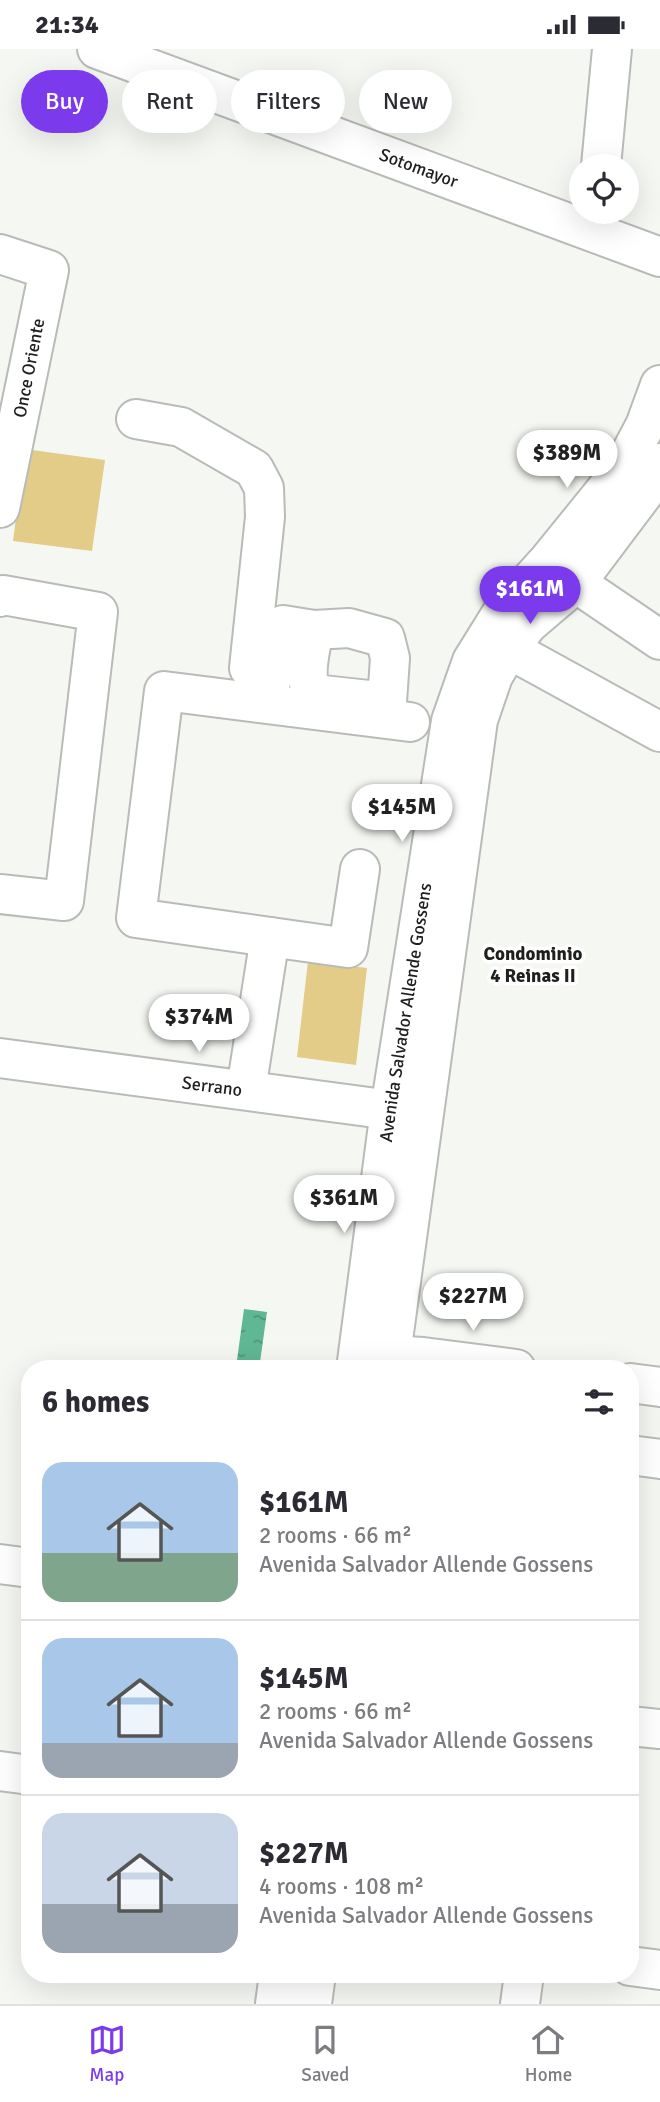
<!DOCTYPE html>
<meta charset="utf-8">
<style>
body{margin:0;font-family:Signika,sans-serif;background:#f2f2f3;color:#2b2b33;height:100vh;display:flex;flex-direction:column;font-size:26px;white-space:nowrap}
*{box-sizing:border-box;margin:0}
p{font-size:23px;color:#7c7c81}
.icon{flex:none;width:38px;height:38px;fill:none;stroke:currentColor;stroke-width:2;stroke-linecap:round;stroke-linejoin:round}
.map{position:relative;flex:1;overflow:hidden}
.details{position:absolute;left:21px;top:1311px;width:618px;height:623px;display:flex;flex-direction:column;background:#fff;border-radius:28px;box-shadow:0 7px 28px #0002}
.details>*{flex:none}
.banner{position:absolute;left:21px;top:21px;width:620px;height:63px;display:flex;gap:14px}
.fabs{position:absolute;left:569px;top:105px;display:grid;gap:14px}
.fabs a{display:grid;place-items:center;width:70px;height:70px;border-radius:50%;background:#fff;box-shadow:0 7px 28px #0002;font-size:35px}
.price{position:absolute;translate:-50% -60px;padding:0 16px;border-radius:24px;background:#fff;color:#222;font-size:23px;line-height:46px;filter:drop-shadow(0 2px 4px #0008)}
.price::after{content:'';position:absolute;left:50%;top:42px;width:21px;height:16px;margin-left:-10px;background:inherit;clip-path:polygon(0 0,100% 0,50% 100%)}
.price.selected{background:#7c3aed;color:#fff}
ul{padding:0;list-style:none}
li{display:flex;align-items:center;gap:21px;height:175px;padding:0 21px}
li+li{border-top:2px solid #e1e1e2}
li span{display:grid;place-items:center;flex:none;width:196px;height:140px;border-radius:21px;color:#555}
li>.icon{margin-inline-start:auto}
span .icon{width:84px;height:84px;fill:#fffc;stroke-width:1}
li b{font-size:30px}
h2{display:flex;justify-content:space-between;align-items:center;height:84px;padding:0 21px;font-size:30px}
.pill{padding:0 24px;border-radius:32px;background:#fff;box-shadow:0 7px 28px #0002;font-size:24px;line-height:63px}
.pill.selected{background:#7c3aed;color:#fff}
.status{display:flex;justify-content:space-between;align-items:center;height:49px;padding:0 35px;background:#fff;direction:ltr}
.status svg{height:19px;fill:currentColor}
.tab-bar{display:flex;justify-content:space-around;align-items:center;height:98px;border-top:2px solid #e1e1e2;background:#fff;font-size:19px;color:#7c7c81}
.tab-bar a{display:grid;justify-items:center;gap:4px}
.tab-bar .selected{color:#7c3aed}
.map>svg:first-child{display:block}
.grass{fill:#e3cb88}
.water{fill:url(#water-ripples)}
.lines{fill:none;stroke-linecap:round;stroke-linejoin:round}
.minor-casing{stroke:#b9bbb6;stroke-width:42}
.major-casing{stroke:#b9bbb6;stroke-width:42}
.minor{stroke:#fff;stroke-width:38}
.major{stroke:#fff;stroke-width:38}
.labels{text-anchor:middle;dominant-baseline:central;stroke-width:7;stroke-linejoin:round;paint-order:stroke}
.street-label{font-size:18px;fill:#1f201e;stroke:#fff}
.neighbourhood-label{font-size:19px;font-weight:bold;fill:#1f201e;stroke:#fff}
</style>
<div class="status"><b>21:34</b><svg viewBox="0 0 49 12"><path d="M0 12V9h3v3zM5 12V6h3v6zM10 12V3h3v9zM15 12V0h3v12zM26 1h20v11H26zM47 4h2v5h-2z"/></svg></div>
<div class="map">
<svg width="660" height="1955" viewBox="0 0 660 1955">
<defs>
<pattern id="water-ripples" width="26" height="14" patternUnits="userSpaceOnUse" patternTransform="scale(1.75)"><rect width="26" height="14" fill="#60b793"/><path d="M2 4q2-2 4 0t4 0M15 11q2-2 4 0t4 0" fill="none" stroke="#4f9477"/></pattern>
</defs>
<rect width="100%" height="100%" fill="#f5f8f2"/>
<path class="grass" d="M25,400L105,411L92,502L13,492Z
M308,912L367,919L356,1016L297,1008Z"/>
<path class="water" d="M244,1260L267,1263L260,1313L265,1319H240L237,1311Z"/>
<g class="lines">
<defs>
<g id="minor">
<path d="M601,117L612,0"/>
<path d="M0,205L49,221L0,459"/>
<path d="M136,370L181,378L254,420L264,439L265,468L249,619"/>
<path d="M576,534L660,591"/>
<path d="M0,548L3,546L98,563L64,852L0,845"/>
<path d="M487,588L660,683"/>
<path d="M269,655L274,588L283,576L314,581C311,600 301,629 314,645L387,653L390,609L385,589L349,579L314,581"/>
<path d="M360,820L348,899L136,869L164,642L410,673"/>
<path id="s1" d="M0,1009L421,1065"/>
<path d="M246,1041L270,888"/>
<path d="M390,1306L423,1308L516,1320"/>
<path d="M630,1334L660,1338"/>
<path d="M630,1406L660,1410"/>
<path d="M0,1515L30,1519"/>
<path d="M630,1677L660,1680"/>
<path d="M0,1722L30,1726"/>
<path d="M630,1917L660,1921"/>
<path d="M520,1955L524,1925"/>
</g>
<g id="major">
<path id="s2" d="M97,0L660,208"/>
<path id="s3" d="M356,1320L390,1061L451,672L472,612L487,588L503,562L549,511L621,422L645,377L660,336"/>
<path d="M389,1320L478,671L493,627L509,600L528,575L576,534L643,445L660,414"/>
<path d="M275,1955L279,1925"/>
<path d="M312,1955L316,1925"/>
</g>
</defs>
<use href="#minor" class="minor-casing"/>
<use href="#major" class="major-casing"/>
<use href="#minor" class="minor"/>
<use href="#major" class="major"/>
</g>
<g class="labels">
<g class="street-label">
<text stroke="none"><textPath href="#s2" startOffset="343">Sotomayor</textPath></text>
<text transform="translate(29 319) rotate(-79)">Once Oriente</text>
<text stroke="none"><textPath href="#s3" startOffset="360">Avenida Salvador Allende Gossens</textPath></text>
<text stroke="none"><textPath href="#s1" startOffset="214">Serrano</textPath></text>
</g>
<g class="neighbourhood-label">
<text x="533" y="905">Condominio<tspan x="533" dy="22">4 Reinas II</tspan></text>
</g>
</g>
</svg>
<div class="fabs">
<a><svg class="icon" aria-label="locate" viewBox="0 0 24 24"><circle cx="12" cy="12" r="6"/><path d="M12 2v4M12 18v4M2 12h4M18 12h4"/></svg></a>
</div>
<b class="price" style="left:567px;top:441px">$389M</b>
<b class="price selected" style="left:530px;top:577px">$161M</b>
<b class="price" style="left:402px;top:795px">$145M</b>
<b class="price" style="left:199px;top:1005px">$374M</b>
<b class="price" style="left:344px;top:1186px">$361M</b>
<b class="price" style="left:473px;top:1284px">$227M</b>
<div class="banner">
<a class="pill selected">Buy</a>
<a class="pill">Rent</a>
<a class="pill">Filters</a>
<a class="pill">New</a>
</div>
<section class="details">
<h2>6 homes<svg class="icon" aria-label="filters" viewBox="0 0 24 24"><path d="M4 7h16M4 17h16"/><circle cx="9" cy="7" r="2"/><circle cx="15" cy="17" r="2"/></svg></h2>
<ul>
<li><span style="background:linear-gradient(#a9c7e8 65%,#7fa58c 0)"><svg class="icon" aria-label="home" viewBox="0 0 24 24"><path d="M3 11l9-7 9 7M6 9v11h12V9"/></svg></span><div><b>$161M</b><p>2 rooms · 66 m²</p><p>Avenida Salvador Allende Gossens</p></div></li>
<li><span style="background:linear-gradient(#a9c7e8 75%,#9aa5b1 0)"><svg class="icon" aria-label="home" viewBox="0 0 24 24"><path d="M3 11l9-7 9 7M6 9v11h12V9"/></svg></span><div><b>$145M</b><p>2 rooms · 66 m²</p><p>Avenida Salvador Allende Gossens</p></div></li>
<li><span style="background:linear-gradient(#c9d6e8 65%,#9aa5b1 0)"><svg class="icon" aria-label="home" viewBox="0 0 24 24"><path d="M3 11l9-7 9 7M6 9v11h12V9"/></svg></span><div><b>$227M</b><p>4 rooms · 108 m²</p><p>Avenida Salvador Allende Gossens</p></div></li>
</ul>
</section>
</div>
<nav class="tab-bar">
<a class="selected"><svg class="icon" aria-label="map" viewBox="0 0 24 24"><path d="M3 6l6-2 6 2 6-2v14l-6 2-6-2-6 2zM9 4v14M15 6v14"/></svg>Map</a>
<a><svg class="icon" aria-label="saved" viewBox="0 0 24 24"><path d="M7 4h10v16l-5-4-5 4z"/></svg>Saved</a>
<a><svg class="icon" aria-label="home" viewBox="0 0 24 24"><path d="M3 11l9-7 9 7M6 9v11h12V9"/></svg>Home</a>
</nav>
